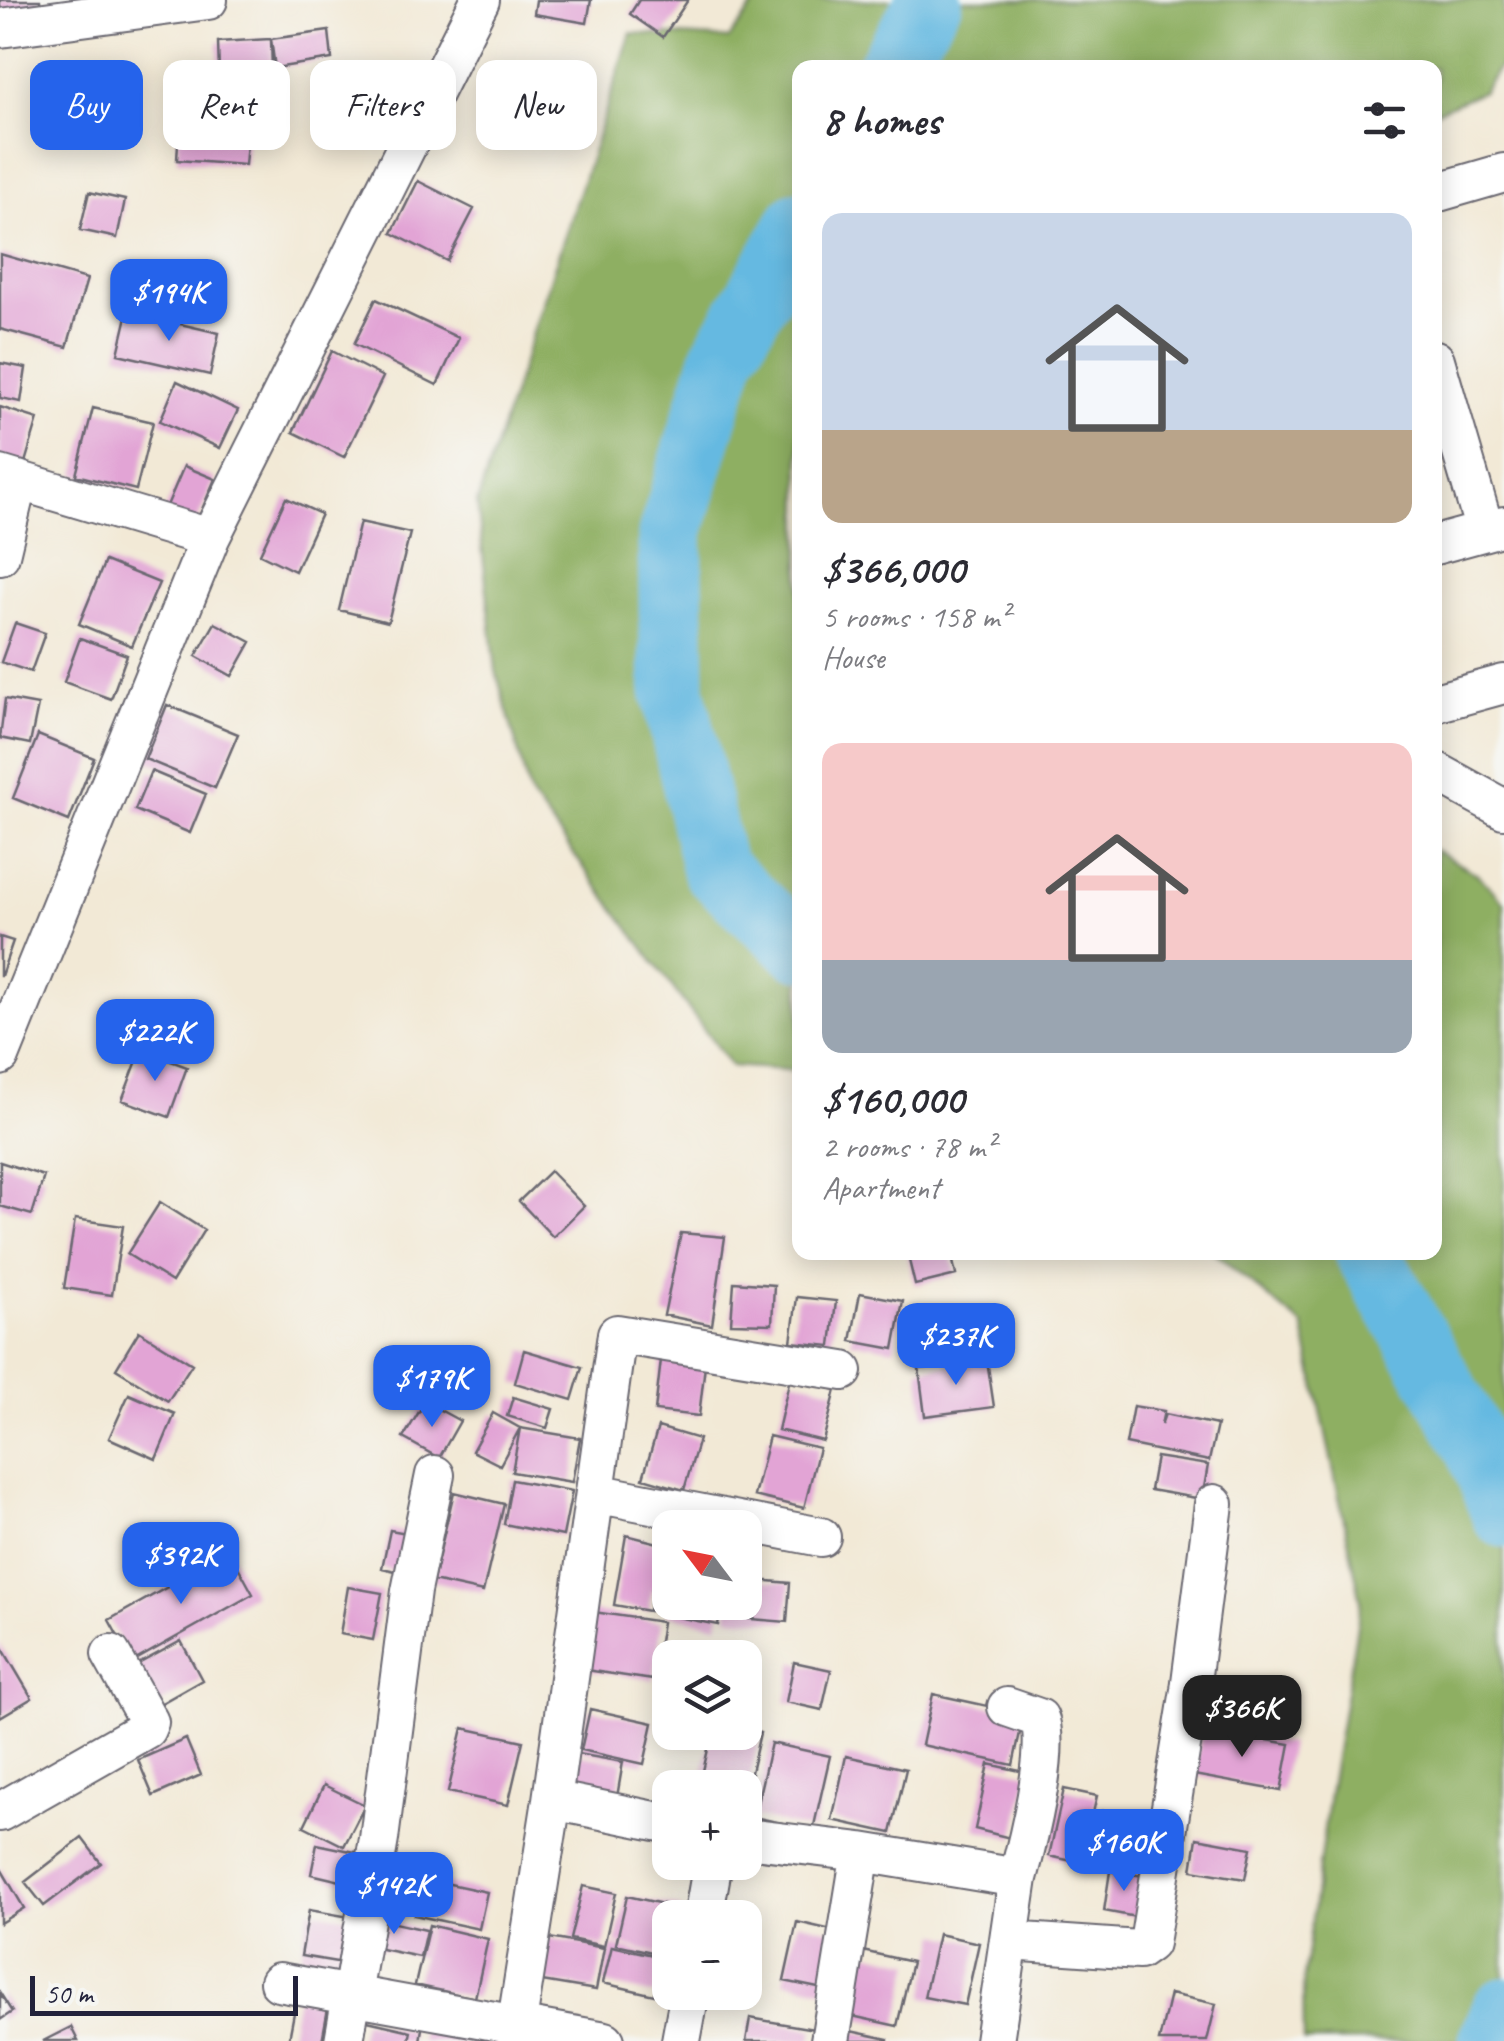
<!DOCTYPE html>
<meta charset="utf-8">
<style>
body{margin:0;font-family:Caveat,sans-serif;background:#f2f2f3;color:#2b2b33;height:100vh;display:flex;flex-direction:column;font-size:38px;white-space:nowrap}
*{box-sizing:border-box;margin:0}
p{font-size:32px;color:#7c7c81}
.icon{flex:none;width:55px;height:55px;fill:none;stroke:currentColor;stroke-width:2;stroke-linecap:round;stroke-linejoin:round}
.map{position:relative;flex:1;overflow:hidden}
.sheet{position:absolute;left:792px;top:60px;width:650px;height:1200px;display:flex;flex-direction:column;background:#fff;border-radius:20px;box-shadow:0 5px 25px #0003}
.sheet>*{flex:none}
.top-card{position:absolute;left:30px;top:60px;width:612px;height:90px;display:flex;gap:20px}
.needle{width:65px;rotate:302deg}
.fabs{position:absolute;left:652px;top:1510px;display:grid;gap:20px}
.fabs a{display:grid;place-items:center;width:110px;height:110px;border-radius:20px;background:#fff;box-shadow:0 5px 25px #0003;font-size:50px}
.scale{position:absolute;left:30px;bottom:25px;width:268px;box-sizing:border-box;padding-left:10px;border:5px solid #22223b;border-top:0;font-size:28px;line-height:35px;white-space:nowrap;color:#22223b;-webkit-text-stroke:8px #f6f6f2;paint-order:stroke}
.price{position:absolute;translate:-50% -85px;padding:0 22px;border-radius:20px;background:#2563eb;color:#fff;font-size:32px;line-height:65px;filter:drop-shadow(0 2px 5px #0008)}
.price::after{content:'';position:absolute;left:50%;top:60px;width:30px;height:22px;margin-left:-15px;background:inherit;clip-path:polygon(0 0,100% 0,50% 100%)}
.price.current{background:#222;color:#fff}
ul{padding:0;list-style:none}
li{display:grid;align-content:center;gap:20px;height:530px;padding:0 30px}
li span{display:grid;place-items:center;height:310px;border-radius:20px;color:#555}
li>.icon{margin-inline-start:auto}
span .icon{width:180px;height:180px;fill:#fffc;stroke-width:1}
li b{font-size:42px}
h2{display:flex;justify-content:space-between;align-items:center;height:120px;padding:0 30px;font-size:42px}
.chip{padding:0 35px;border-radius:20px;background:#fff;box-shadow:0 5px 25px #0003;font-size:35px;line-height:90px}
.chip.current{background:#2563eb;color:#fff}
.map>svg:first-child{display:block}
.forest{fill:#8eaf62;stroke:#58684e;stroke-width:2.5}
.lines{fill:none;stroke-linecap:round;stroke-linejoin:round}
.river{stroke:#65b9e1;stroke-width:65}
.building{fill:#e2a4d5}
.minor-casing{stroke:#6b6871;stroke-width:42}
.minor{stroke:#fff;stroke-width:38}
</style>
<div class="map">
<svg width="1504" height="2041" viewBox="0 0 1504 2041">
<rect width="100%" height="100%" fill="#f6f6f2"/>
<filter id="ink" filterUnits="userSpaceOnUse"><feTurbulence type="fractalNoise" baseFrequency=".01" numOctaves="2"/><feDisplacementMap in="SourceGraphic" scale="20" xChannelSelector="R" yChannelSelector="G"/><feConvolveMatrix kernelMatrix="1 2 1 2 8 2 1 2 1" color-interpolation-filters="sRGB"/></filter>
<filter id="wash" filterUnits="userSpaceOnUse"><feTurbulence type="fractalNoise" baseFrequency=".0048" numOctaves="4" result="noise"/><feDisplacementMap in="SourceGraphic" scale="40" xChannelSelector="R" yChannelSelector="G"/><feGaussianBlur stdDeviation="2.25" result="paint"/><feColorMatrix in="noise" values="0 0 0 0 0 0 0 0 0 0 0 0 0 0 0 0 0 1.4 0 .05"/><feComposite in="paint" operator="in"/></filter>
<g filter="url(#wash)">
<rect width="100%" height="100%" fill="#f2e9d6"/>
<path class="forest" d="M758,0H1504V60L1483,91L1435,112V68H800V1071L731,1066L530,795L496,671L477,503L631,33L729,39Z
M1435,850L1477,874L1504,902V2041H1304L1303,1985L1328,1800L1361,1601L1303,1326L1214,1253L1435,1252Z"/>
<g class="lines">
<path class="river" d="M889,68L930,0
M800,223L724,355L670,535L673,690L714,869L800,948
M1367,1252L1478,1448L1504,1515
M1491,2041L1504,2010"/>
</g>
<g id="blocks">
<path class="building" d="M0,0H40L41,12L0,16Z
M536,0H591L587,23L534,14Z
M639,0H688L663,37L630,14Z
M329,31L332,59L275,68L271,39L272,71L219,73L218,42L271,39Z
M62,68H105L104,115H62Z
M496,95L528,110L517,132L486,118Z
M545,97L575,111L559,144L530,130Z
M179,126L248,131L245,165L177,160Z
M418,181L474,209L447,261L392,233Z
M89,192L125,200L117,238L80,230Z
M0,254L87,279L67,347L0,329Z
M376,299L459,338L437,385L354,344Z
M128,312L219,333L210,375L118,354Z
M332,351L383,377L344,457L293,432Z
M0,363L26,368L21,402L0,398Z
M177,381L238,410L220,448L160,421Z
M0,407L38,419L24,466L0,459Z
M93,408L153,422L136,490L76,475Z
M184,466L215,479L194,528L163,515Z
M286,498L321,514L295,571L260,554Z
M360,522L410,533L388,622L339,610Z
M105,561L159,583L132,646L79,624Z
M15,623L45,633L31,672L1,662Z
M215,623L251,642L232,676L196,656Z
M80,638L127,655L111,699L64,682Z
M5,699L38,705L30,744L0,738Z
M167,705L238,734L215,788L145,759Z
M38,735L94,758L69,821L13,798Z
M151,771L206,794L190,833L135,810Z
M0,937L13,941L1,976H0Z
M141,1050L187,1067L169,1117L122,1100Z
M0,1162L44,1176L32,1215L0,1206Z
M550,1171L584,1206L553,1237L519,1201Z
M160,1202L204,1230L172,1282L127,1254Z
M75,1219L123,1226L112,1295L64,1288Z
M681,1233L725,1237L712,1325L664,1315Z
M907,1252H951L956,1275L915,1285Z
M734,1282L774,1285L772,1324L731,1323Z
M860,1293L903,1301L894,1349L851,1341Z
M797,1297L836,1301L831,1346L791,1342Z
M139,1331L192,1364L168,1401L116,1369Z
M524,1350L582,1367L572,1400L515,1383Z
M661,1360L705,1365L699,1416L655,1411Z
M987,1360L994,1407L925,1416L919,1369Z
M790,1378L836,1390L823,1441L778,1430Z
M129,1394L175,1414L156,1459L109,1438Z
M513,1397L553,1409L547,1428L507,1416Z
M425,1402L460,1421L439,1458L403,1438Z
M1133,1406L1164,1411L1161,1425L1165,1414L1217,1425L1209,1461L1126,1444Z
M493,1413L520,1428L580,1438L572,1482L512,1472L520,1428L500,1465L472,1451Z
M658,1427L699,1439L684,1490L643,1478Z
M769,1436L819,1448L804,1508L754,1496Z
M1156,1457L1208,1465L1202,1499L1150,1490Z
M512,1480L572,1491L563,1536L504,1524Z
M454,1492L504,1504L483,1592L433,1581Z
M390,1530L418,1535L409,1574L382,1568Z
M626,1535L670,1546L663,1592L652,1590L649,1611L614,1605Z
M230,1552L253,1594L132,1662L109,1620Z
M745,1579L790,1583L787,1622L728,1617L729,1602H745Z
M348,1587L382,1593L373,1640L340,1634Z
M669,1602H722L718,1625L667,1615Z
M587,1611L662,1622L653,1680L579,1669Z
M181,1641L202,1680L151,1709L129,1669Z
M0,1644L32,1698L0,1717Z
M794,1662L831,1670L822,1710L786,1702Z
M933,1694L1024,1714L1013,1765L922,1745Z
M590,1709L653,1723L644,1764L581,1750Z
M463,1728L523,1741L508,1805L448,1792Z
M745,1729L760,1733L749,1781L703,1771L712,1732H745Z
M1202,1729L1290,1744L1281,1791L1194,1775Z
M186,1739L201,1775L153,1796L138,1760Z
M771,1743L830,1756L813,1830L754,1817Z
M572,1753L623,1762L616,1803L565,1794Z
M846,1756L906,1769L891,1833L832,1820Z
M989,1764L1029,1773L1014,1839L975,1829Z
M324,1785L365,1805L344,1846L304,1826Z
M1064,1789L1097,1796L1081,1863L1049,1856Z
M1103,1811L1139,1820L1134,1845L1097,1837Z
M82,1838L101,1863L44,1906L25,1882Z
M1197,1838L1251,1848L1245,1879L1192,1870Z
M317,1844L360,1853L353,1884L311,1874Z
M0,1867L24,1908L0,1923Z
M1110,1871L1144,1876L1136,1917L1104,1911Z
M422,1878L487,1892L479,1929L414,1915Z
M583,1886L616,1893L604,1946L570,1939Z
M627,1896L681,1908L679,1918H670V1956L616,1944Z
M309,1910L350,1917L343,1963L301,1956Z
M368,1917L426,1930L420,1957L362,1945Z
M797,1922L836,1931L823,1989L784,1981Z
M429,1925L488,1939L475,1998L415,1985Z
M938,1934L979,1943L965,2005L924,1997Z
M544,1937L604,1948L596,1990L536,1980Z
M612,1946L662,1957L654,1995L603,1983Z
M858,1950L912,1962L897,2026L843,2014Z
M0,1993L12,2012L0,2020Z
M1170,1994L1216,2004L1207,2041H1159Z
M297,1997L329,2003L322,2041L289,2039Z
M750,2018L814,2029L811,2041H746Z
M363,2020L411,2031L409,2041H359Z
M423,2022L485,2033L484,2041H420Z
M71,2027L78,2041H43Z
M841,2029L888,2039V2041H838Z"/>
</g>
</g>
<g filter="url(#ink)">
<use href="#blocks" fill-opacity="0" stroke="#6b6871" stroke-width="2.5"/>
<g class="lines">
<defs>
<path id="minor" d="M0,28L208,0
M1435,193L1504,173
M1435,360L1485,531
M0,475L210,538
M1435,545L1504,526
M0,555L18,480
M1435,703L1504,684
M1435,771L1504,809
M0,1056L210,538L480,0
M595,1493L821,1537
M1007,1707L1039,1718C1052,1747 1027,1845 1018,1878
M552,1800L670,1824
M0,1812L146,1729L149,1722L111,1654
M745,1838L861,1852L1018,1878L994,2041
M703,1918L713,1862
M1009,1941L1139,1950L1149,1943L1190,1690L1214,1504
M279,1982L605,2041
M344,2041L379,1839L411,1591L435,1475
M514,2041L552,1800L617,1334L843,1371
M681,2041L690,1992
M830,2041L861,1852"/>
</defs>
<use href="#minor" class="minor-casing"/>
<use href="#minor" class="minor"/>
</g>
</g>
</svg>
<div class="fabs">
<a><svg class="needle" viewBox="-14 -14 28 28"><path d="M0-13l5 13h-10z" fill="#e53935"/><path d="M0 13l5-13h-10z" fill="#7c7c81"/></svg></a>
<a><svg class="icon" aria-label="layers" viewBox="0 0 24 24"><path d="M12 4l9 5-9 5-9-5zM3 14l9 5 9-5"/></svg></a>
<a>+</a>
<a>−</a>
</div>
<div class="scale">50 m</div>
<b class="price" style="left:169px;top:344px">$194K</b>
<b class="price" style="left:155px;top:1084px">$222K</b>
<b class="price" style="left:956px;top:1388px">$237K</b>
<b class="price" style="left:432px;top:1430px">$179K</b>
<b class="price" style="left:181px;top:1607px">$392K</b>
<b class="price current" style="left:1242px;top:1760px">$366K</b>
<b class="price" style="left:1124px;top:1894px">$160K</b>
<b class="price" style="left:394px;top:1937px">$142K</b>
<div class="top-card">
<a class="chip current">Buy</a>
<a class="chip">Rent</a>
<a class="chip">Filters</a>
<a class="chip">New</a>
</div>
<section class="sheet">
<h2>8 homes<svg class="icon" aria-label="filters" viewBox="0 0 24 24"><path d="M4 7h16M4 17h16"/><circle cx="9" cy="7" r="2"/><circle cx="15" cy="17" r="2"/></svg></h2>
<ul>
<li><span style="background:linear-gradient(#c9d6e8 70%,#b9a48a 0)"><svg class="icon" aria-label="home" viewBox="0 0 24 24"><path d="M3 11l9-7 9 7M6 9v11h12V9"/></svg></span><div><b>$366,000</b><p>5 rooms · 158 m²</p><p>House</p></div></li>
<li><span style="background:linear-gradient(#f6c9c9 70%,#9aa5b1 0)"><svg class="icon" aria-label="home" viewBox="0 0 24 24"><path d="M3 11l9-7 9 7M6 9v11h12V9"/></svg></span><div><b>$160,000</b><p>2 rooms · 78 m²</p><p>Apartment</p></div></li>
</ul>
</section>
</div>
